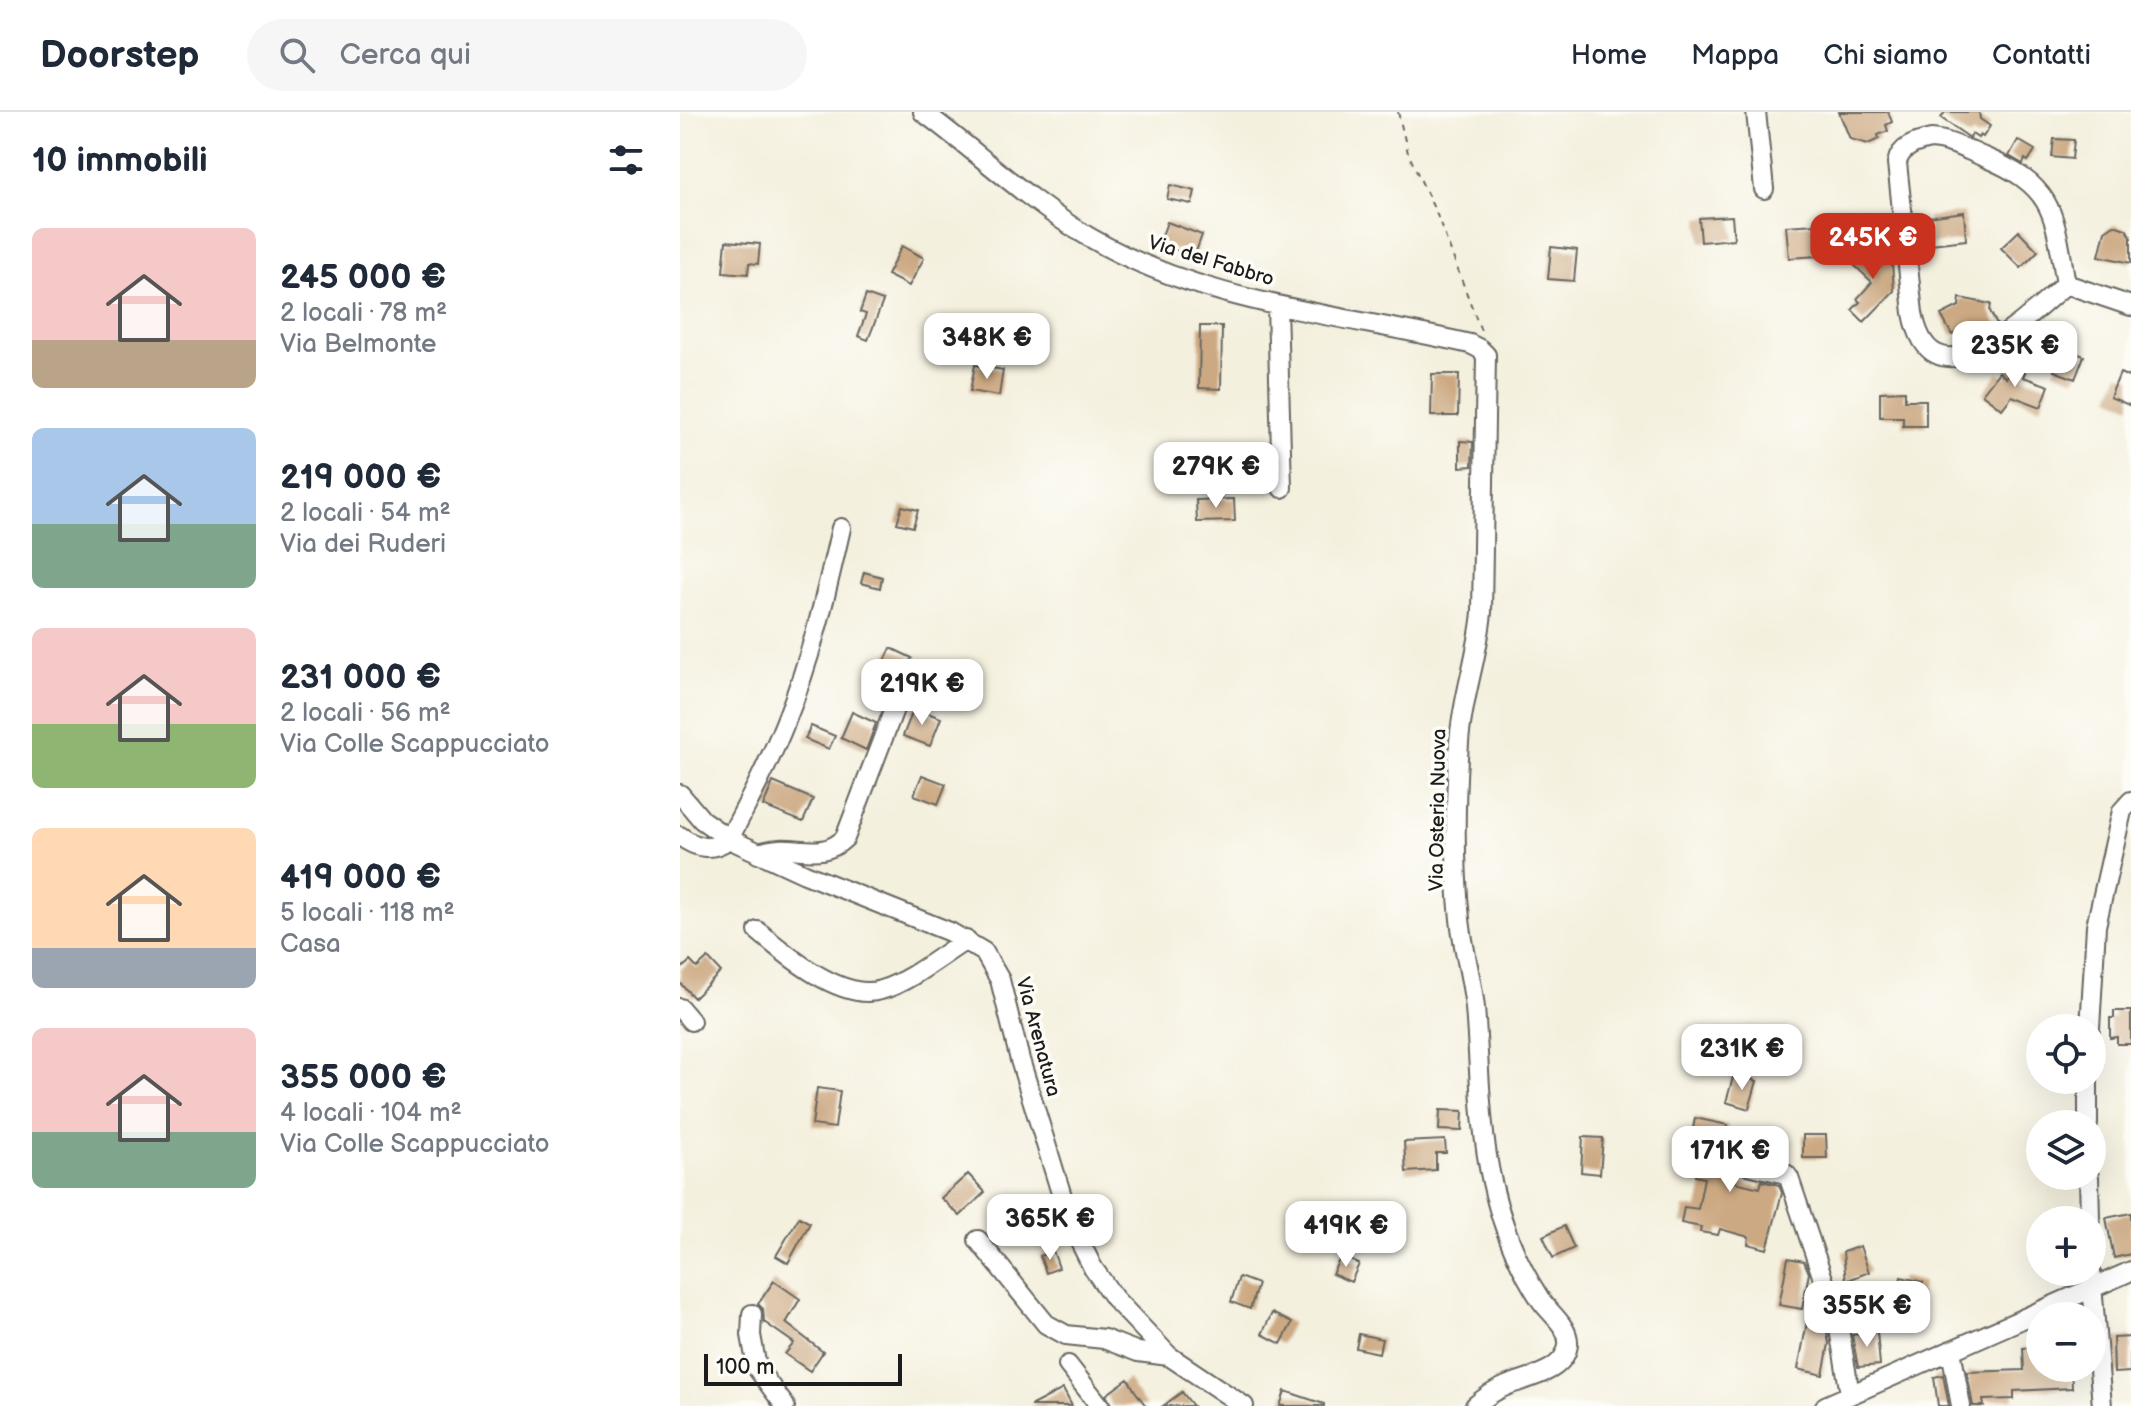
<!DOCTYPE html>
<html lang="it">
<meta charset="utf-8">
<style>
body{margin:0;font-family:"Balsamiq Sans",sans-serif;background:#f6f6f7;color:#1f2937;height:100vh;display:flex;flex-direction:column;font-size:30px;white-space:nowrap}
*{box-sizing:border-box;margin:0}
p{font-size:26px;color:#747a83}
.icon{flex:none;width:44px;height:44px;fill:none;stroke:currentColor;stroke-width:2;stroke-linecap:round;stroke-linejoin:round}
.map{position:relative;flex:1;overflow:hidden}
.side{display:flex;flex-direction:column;background:#fff;width:680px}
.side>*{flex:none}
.controls{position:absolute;left:1346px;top:902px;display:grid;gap:16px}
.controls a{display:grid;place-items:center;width:80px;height:80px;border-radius:50%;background:#fff;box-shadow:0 8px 32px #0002;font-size:40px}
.scale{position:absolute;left:24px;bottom:20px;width:198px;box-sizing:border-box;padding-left:8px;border:4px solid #1c1c1c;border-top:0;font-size:22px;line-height:28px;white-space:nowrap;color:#1c1c1c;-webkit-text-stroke:6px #fdfcf7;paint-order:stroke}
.price{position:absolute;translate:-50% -68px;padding:0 18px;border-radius:16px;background:#fff;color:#222;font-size:26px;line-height:52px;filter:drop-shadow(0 2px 4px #0008)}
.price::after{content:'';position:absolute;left:50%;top:48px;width:24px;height:18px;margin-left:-12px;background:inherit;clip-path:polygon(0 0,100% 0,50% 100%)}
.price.on{background:#c8321e;color:#fff}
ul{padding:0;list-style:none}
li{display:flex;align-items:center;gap:24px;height:200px;padding:0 32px}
li span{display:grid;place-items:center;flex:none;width:224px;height:160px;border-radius:12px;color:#555}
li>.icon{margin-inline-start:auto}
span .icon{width:96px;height:96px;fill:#fffc;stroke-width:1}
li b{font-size:34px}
h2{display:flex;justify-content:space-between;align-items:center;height:96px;padding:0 32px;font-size:34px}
header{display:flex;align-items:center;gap:48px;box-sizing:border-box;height:112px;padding:0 40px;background:#fff;border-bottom:2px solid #e0e1e3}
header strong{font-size:38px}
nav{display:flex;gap:44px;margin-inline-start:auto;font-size:28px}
.search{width:560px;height:72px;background:#f6f6f7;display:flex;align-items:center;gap:20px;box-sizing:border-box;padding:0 28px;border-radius:44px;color:#747a83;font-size:30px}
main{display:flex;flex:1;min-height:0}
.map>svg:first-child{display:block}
.building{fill:#cca982}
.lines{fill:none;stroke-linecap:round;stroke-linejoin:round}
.minor-casing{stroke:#686660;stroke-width:22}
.path{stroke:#686660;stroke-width:2;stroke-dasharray:6 6;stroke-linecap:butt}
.minor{stroke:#fff;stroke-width:18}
.labels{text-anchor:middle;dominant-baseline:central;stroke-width:7;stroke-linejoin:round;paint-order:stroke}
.street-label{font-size:20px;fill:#1c1c1c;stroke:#fdfcf7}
</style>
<header>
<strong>Doorstep</strong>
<div class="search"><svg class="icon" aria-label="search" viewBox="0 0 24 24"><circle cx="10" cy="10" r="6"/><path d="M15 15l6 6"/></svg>Cerca qui</div>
<nav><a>Home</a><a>Mappa</a><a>Chi siamo</a><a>Contatti</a></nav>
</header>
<main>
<section class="side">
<h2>10 immobili<svg class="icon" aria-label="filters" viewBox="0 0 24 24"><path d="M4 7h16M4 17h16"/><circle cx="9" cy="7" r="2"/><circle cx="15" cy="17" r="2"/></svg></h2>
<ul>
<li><span style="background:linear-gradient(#f6c9c9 70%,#b9a48a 0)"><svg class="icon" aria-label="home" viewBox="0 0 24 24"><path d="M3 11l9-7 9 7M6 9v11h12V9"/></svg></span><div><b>245 000 €</b><p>2 locali · 78 m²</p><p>Via Belmonte</p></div></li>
<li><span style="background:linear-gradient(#a9c7e8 60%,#7fa58c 0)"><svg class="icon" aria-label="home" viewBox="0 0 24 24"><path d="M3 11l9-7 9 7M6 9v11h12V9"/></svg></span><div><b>219 000 €</b><p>2 locali · 54 m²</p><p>Via dei Ruderi</p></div></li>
<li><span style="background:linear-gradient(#f6c9c9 60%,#8fb573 0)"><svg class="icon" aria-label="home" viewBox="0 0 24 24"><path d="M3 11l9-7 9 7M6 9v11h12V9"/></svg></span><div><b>231 000 €</b><p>2 locali · 56 m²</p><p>Via Colle Scappucciato</p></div></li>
<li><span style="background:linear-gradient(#ffd9b3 75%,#9aa5b1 0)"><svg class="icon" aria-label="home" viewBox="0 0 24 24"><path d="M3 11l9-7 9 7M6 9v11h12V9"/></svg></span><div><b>419 000 €</b><p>5 locali · 118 m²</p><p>Casa</p></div></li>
<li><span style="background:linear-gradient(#f6c9c9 65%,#7fa58c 0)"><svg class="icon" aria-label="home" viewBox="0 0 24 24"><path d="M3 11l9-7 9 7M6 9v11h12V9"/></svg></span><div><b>355 000 €</b><p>4 locali · 104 m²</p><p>Via Colle Scappucciato</p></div></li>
</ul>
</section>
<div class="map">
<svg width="1451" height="1294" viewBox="0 0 1451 1294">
<rect width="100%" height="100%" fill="#fdfcf7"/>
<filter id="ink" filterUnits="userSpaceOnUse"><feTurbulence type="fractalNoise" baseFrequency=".0125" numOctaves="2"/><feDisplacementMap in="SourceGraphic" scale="16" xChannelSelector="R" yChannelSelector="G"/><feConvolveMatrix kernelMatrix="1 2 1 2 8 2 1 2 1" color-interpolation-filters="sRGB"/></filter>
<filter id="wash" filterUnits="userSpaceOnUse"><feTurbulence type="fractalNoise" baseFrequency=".006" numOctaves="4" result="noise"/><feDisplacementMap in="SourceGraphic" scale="32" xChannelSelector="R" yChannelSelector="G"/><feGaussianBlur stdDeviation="1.8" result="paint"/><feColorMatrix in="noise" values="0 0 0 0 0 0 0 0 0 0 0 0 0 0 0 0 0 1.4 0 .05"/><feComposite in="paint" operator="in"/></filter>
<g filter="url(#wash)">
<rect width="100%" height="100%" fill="#f4f0de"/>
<g id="blocks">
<path class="building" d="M1159,0H1208L1212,10L1206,13L1208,19L1198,23L1199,27L1188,32L1170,27Z
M1265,0H1299L1300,7L1310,14L1303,25L1300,23L1298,26L1292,22L1290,26L1261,6Z
M1374,27L1394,28L1392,47L1372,45Z
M1338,28L1355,38L1348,49L1345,47L1343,52L1329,44Z
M490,73L515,79L512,92L487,87Z
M1284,100L1286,128L1251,132L1248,105Z
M1052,104L1054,127L1021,130L1019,106Z
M487,110L522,123L514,145L479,132Z
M1136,112L1138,144L1109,146L1106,114Z
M1434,113L1446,117L1451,124V151L1419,144L1425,119Z
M1339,119L1358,139L1341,156L1321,136Z
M46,129L80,132L78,152L69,151L68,162L43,160Z
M1186,131L1212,151L1214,179L1184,210L1172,198L1180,190L1177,187L1192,170L1172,151L1180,143L1178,133Z
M222,134L244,146L229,174L207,163Z
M871,135L897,138L894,169L868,167Z
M186,183L203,189L188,228L178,224L186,202L180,200Z
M1280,186L1311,192L1310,199L1317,213L1298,225L1294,218L1285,216L1272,223L1261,203L1279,194Z
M520,214H542L541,277L519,276Z
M1383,236L1404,244L1395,267L1374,259Z
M295,253L323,258L319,284L290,279Z
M1330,255L1345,260L1343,265L1369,274L1361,295L1332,284L1322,297L1302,282L1319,260L1326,266Z
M1440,261L1451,266V294L1430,285Z
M752,262H779L778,304H751Z
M1225,279V288H1246V314H1223V305H1200V280Z
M780,329L793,330L792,354L780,355Z
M554,387L555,409L517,410L516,388Z
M222,394L238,398L233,415L217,411Z
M184,460L202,465L200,476L181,471Z
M211,536L232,546L229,551L218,555L205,549Z
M234,596L261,606L250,634L223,624Z
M172,600L196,611L186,638L161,626Z
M131,614L155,624L149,637L125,627Z
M242,663L266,672L258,692L234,683Z
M93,670L133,687L123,710L83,694Z
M28,846L41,860L14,886L0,871V858L10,849L17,856Z
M1434,899H1451V932H1437V925L1430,926V906H1434Z
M1054,962L1077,969L1069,997L1046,990Z
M137,976L160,979L155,1016L132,1013Z
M760,998L783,999L782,1019L759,1018Z
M1015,1006L1048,1013L1040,1049L1048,1051L1053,1060L1051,1069L1080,1076L1082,1069L1099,1073L1102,1081L1087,1137L1068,1132L1069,1125L1040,1117L1038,1123L1020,1120L1021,1115L1001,1111L1004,1095L1018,1097L1024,1066L1015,1064L1024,1029L1011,1027Z
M1123,1023H1146L1147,1046H1123Z
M903,1025L923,1026L920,1062L901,1060Z
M765,1028L766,1041H756V1058L726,1060L724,1030Z
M288,1062L305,1080L280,1104L261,1086Z
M1451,1101V1142L1434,1146L1426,1106Z
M119,1105L130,1111L108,1151L96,1144Z
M884,1114L894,1136L873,1146L863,1124Z
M1180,1134L1189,1160L1166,1169L1163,1140Z
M373,1139L379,1156L366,1161L360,1144Z
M661,1144L679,1152L671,1170L652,1162Z
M1108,1146L1124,1149L1129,1161L1122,1197L1099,1193Z
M559,1165L578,1172L570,1197L551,1190Z
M1221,1165L1243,1170L1236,1199L1214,1194Z
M94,1169L120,1187L106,1211L143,1240L130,1259L105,1242L114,1231L84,1210L83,1197L78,1192Z
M592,1201L612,1211L601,1232L582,1222Z
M1127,1210L1146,1214L1149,1232L1143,1263L1118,1257Z
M1197,1220L1200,1253L1178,1255L1172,1223Z
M679,1222L702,1227L699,1241L676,1236Z
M1451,1225L1450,1260L1434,1261L1433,1226Z
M1360,1235V1256H1391L1392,1276L1334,1279V1287L1303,1288L1304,1294H1293L1287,1260L1344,1258L1343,1236Z
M1263,1263L1269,1294H1258L1254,1265Z
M448,1267L455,1279L466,1294H432L426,1283Z
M383,1277L392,1294H350Z
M605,1279L644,1292V1294H600Z
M502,1280L513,1294H483Z"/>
</g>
</g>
<g filter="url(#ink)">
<use href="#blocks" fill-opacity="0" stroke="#686660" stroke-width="2"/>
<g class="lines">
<defs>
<path id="minor" d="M243,0C299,41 349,90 409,125C525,193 662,202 790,232L800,237L806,243L802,500C798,545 782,586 779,631C775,688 774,750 780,807C783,837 792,866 795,896C800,955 799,1012 812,1070C821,1111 838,1153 860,1187C869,1201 890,1215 888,1233C884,1261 847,1265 826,1274C814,1279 805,1285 795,1294
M1076,0L1084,77
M1251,27C1269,28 1287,38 1304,45C1376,75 1374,102 1386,172C1351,201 1252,303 1233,201L1217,51C1220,35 1236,30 1251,27Z
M1386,172L1451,194
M597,193L602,376
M0,682L22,708L49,727L125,762L270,820L304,840L320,868L340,948L381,1081L395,1120L413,1156L434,1186L489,1244L564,1294
M0,724C16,736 31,740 49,727C69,689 89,651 105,611C131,548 146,482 161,416
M78,742C110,727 139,752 165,726L227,563
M78,819C106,843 162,890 201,878C229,870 262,843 286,828
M0,896L11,909
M1410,916L1416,814L1442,699L1451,689
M1408,1012V968
M1060,1051L1106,1062L1109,1066L1158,1211L1170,1282
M1409,1064L1410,1108
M298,1128L366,1212L386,1223L424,1227L458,1240L489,1244
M1411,1160L1422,1294
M72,1202L71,1223L77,1256L105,1294
M1271,1238L1281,1294
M388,1253L420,1294
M1145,1294L1451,1159"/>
</defs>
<use href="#minor" class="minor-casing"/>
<path class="path" d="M718,0L728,41L757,103L801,219"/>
<use href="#minor" class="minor"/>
</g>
</g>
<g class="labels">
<g class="street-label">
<text transform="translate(531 149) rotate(17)">Via del Fabbro</text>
<text transform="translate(758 698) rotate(-89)">Via Osteria Nuova</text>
<text transform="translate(358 925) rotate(75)">Via Arenatura</text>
</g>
</g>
</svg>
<div class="controls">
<a><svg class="icon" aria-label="locate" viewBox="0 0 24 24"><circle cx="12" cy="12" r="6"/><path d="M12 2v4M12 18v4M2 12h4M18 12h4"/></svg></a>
<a><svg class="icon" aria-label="layers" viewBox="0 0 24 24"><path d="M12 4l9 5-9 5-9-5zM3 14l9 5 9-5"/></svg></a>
<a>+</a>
<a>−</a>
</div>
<div class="scale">100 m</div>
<b class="price on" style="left:1193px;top:169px">245K €</b>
<b class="price" style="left:307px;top:269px">348K €</b>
<b class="price" style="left:1335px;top:277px">235K €</b>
<b class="price" style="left:536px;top:398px">279K €</b>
<b class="price" style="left:242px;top:615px">219K €</b>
<b class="price" style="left:1062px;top:980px">231K €</b>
<b class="price" style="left:1050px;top:1082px">171K €</b>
<b class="price" style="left:370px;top:1150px">365K €</b>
<b class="price" style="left:666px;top:1157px">419K €</b>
<b class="price" style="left:1187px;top:1237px">355K €</b>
</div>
</main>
